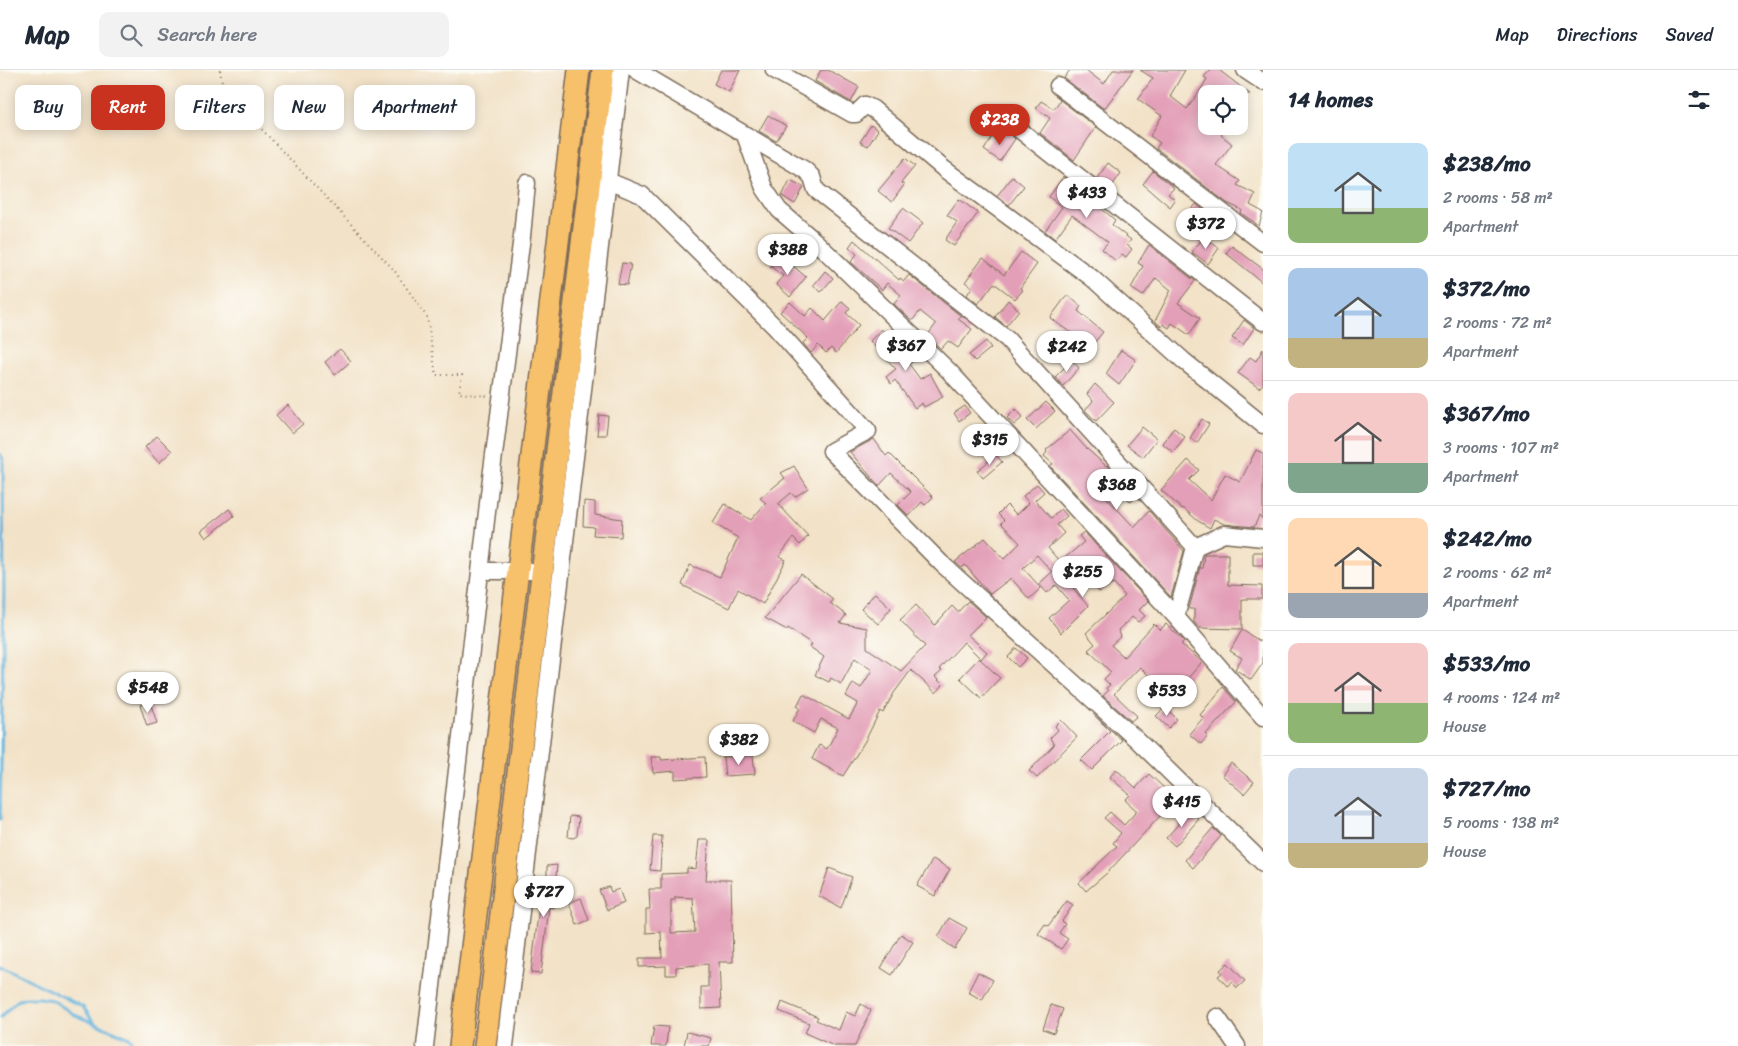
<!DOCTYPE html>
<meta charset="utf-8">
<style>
body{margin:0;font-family:Sriracha,sans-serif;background:#f2f2f3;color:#1f2937;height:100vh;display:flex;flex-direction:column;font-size:19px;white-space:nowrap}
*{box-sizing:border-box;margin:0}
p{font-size:16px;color:#747a83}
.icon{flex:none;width:28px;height:28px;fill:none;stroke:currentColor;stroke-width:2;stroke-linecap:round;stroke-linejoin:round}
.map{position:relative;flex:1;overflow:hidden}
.details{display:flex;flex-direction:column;background:#fff;width:475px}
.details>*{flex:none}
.banner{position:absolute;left:15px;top:15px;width:475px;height:45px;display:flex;gap:10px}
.tools{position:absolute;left:1198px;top:15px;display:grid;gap:10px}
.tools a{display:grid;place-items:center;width:50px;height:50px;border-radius:10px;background:#fff;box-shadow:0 2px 12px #0003;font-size:25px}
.price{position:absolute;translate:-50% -42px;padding:0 11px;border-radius:18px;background:#fff;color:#222;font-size:16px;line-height:32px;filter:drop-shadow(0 1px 2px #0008)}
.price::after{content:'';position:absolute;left:50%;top:30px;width:15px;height:11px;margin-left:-8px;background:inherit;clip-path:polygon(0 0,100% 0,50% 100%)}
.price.selected{background:#c8321e;color:#fff}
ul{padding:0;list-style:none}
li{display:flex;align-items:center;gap:15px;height:125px;padding:0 25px}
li+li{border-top:1px solid #e0e1e3}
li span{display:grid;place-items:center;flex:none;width:140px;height:100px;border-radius:10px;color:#555}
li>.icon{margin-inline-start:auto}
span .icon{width:60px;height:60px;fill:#fffc;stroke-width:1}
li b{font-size:21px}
h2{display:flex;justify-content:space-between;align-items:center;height:60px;padding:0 25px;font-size:21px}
.pill{padding:0 18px;border-radius:10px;background:#fff;box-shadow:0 2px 12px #0003;font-size:18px;line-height:45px}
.pill.selected{background:#c8321e;color:#fff}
header{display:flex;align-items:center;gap:30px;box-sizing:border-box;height:70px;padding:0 25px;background:#fff;border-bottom:1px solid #e0e1e3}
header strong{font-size:24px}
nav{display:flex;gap:28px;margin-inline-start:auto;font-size:18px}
.search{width:350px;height:45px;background:#f2f2f3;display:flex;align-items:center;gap:12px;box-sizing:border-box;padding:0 18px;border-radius:10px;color:#747a83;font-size:19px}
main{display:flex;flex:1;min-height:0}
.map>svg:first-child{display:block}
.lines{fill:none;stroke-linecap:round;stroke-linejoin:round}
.stream{stroke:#62b3dd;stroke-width:3}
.building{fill:#e39fb7;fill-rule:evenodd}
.minor-casing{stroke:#7b6a59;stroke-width:19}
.major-casing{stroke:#7b6a59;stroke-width:24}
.path{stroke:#7b6a59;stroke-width:2;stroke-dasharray:1 4;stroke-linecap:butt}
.minor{stroke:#fff;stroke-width:16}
.major{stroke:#f7c06b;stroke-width:21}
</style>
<header>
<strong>Map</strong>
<div class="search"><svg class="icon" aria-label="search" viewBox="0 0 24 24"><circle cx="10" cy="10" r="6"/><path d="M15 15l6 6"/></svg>Search here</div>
<nav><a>Map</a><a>Directions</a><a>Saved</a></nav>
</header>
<main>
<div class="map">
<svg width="1263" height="976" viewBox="0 0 1263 976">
<rect width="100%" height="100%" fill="#fdfcf7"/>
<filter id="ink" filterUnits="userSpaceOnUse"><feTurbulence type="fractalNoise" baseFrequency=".02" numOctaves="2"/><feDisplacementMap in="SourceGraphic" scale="10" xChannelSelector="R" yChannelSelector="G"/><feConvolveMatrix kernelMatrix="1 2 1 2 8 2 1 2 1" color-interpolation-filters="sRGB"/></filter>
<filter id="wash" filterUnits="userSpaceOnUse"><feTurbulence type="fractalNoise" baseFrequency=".0096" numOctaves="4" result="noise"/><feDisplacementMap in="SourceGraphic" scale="20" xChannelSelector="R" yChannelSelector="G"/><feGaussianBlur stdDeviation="1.12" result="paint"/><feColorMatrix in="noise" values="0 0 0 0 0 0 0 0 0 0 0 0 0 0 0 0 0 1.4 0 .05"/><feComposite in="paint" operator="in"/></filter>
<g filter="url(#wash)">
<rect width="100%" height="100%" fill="#f2e2c7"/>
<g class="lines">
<path class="stream" d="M0,384L3,389L4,520L0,749
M0,895L83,937L94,952
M0,948L17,931L26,928H40L52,930L75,945L130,968L134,976"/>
</g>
<g id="blocks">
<path class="building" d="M721,0H740L729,22L714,14Z
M821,0H828L859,17L851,32L815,11Z
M1070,0H1086L1104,14L1113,0H1133L1104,39L1064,8Z
M1140,0H1185L1170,26L1187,39L1201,19L1207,9L1204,7L1210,0H1219L1250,24H1206V35L1200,49L1206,56H1228L1221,65L1232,74L1216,95L1240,111L1237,115L1255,124L1250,135L1263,142L1259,156L1241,143L1242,140L1227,133L1156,78L1160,73L1150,66L1162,46L1138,29L1153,8Z
M1060,30L1096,57L1074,90L1040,63L1050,48L1036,38L1041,31L1054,39Z
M768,45L786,56L776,71L759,61Z
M871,55L878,60L868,76L860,72Z
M1006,59L1015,69L1000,91L984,80L992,67L998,71Z
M905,88L915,96L901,113L904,115L892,132L878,121Z
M1108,93L1121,103L1110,119L1097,108Z
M1153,101L1174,118L1168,124L1175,130L1170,137L1143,114Z
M1012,106L1024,116L1009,135L997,126Z
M1063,107L1115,150L1112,155L1131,170L1127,175L1132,179L1126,187L1122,184L1116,191L1102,179L1108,172L1072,145L1055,169L1045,161L1062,137L1049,127Z
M790,110L804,117L795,134L782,126Z
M959,129L978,143L954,176L945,170L957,152L947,145Z
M1196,134L1206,142L1194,156L1184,148Z
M903,138L923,153L908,173L888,158Z
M1204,167L1219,178L1208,194L1192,182Z
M854,170L899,210L900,208L904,211L909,205L961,246L958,249L972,259L958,278L948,271L941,279L927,266L936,254L920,241L912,251L894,234L901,225L887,213L882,220L851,192L857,184L849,177Z
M1149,175L1195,211L1178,233L1200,248L1189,265L1172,253L1169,258L1163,254L1162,257L1155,251L1171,220L1156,208L1143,226L1131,218L1143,196L1138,193Z
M1232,176L1263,199V213L1226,183Z
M1021,182L1037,194L1020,218L1023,220L1015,229L994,213L978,234L967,225L972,217L965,212L983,188L1004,205Z
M779,184L806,207L790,227L776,214L783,206L770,196Z
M622,193L631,194L627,215L618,214Z
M825,201L833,208L821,222L813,216Z
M1067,225L1081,236L1078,241L1103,262L1084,285L1075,278L1081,270L1050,248Z
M1008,230L1019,240L1006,256L995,247Z
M842,231L850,238L846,243L859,255L836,283L831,278L826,283L818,275L811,283L803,273L808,268L780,242L790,232L805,246L812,238L825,251Z
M1244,250L1254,258L1243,275L1232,268Z
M881,259L894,271L898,267L915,290L909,294L920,309L930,303L943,327L924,337L922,333L915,338L895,310L891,314L886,307L896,299L870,271Z
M986,271L991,278L975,291L969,285Z
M340,279L351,291L335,305L325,292Z
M1263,279V314L1259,318L1238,303L1250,287L1256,291Z
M1121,280L1136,290L1119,315L1106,304Z
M1072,290L1079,298L1063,316L1055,307Z
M1095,314L1114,332L1096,351L1085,340L1093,331L1087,324Z
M1046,332L1055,341L1036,359L1027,350Z
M288,335L303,354L292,363L276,345Z
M965,336L970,343L959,351L954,343Z
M1016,339L1023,347L1014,355L1007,348Z
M599,345L608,346L606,365H597Z
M1202,349L1209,354L1197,373L1190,368Z
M1142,357L1157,369L1143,387L1127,375Z
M1174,358L1185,367L1173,382L1162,373Z
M1070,360L1085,377L1106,396L1107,395L1136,427L1131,432L1098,401L1090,410L1134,457L1149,441L1184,481L1171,527L1050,396L1053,394L1044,386L1047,382L1046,380Z
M157,366L172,381L159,393L145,377Z
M874,369L886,386L889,383L933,427L925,435L922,432L909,446L898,435L911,422L891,403L879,416L850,382Z
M1256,380L1263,383V449L1259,446L1254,457L1224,454L1214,449L1210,458L1198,451L1183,438L1182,439L1161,420L1188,390L1199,400L1189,410L1211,430L1225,404L1240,412Z
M996,385L1002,392L983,408L977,401Z
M794,396L808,418L795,427L791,423L778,434L808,466L800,475L793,468L779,487L786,490L763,534L738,519L729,538L682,515L690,495L720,507L738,468L713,453L725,434L751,450L766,433L760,428L785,408L781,403Z
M1037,414L1044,422L1035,430L1051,448L1061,439L1067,446L1057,455L1064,463L1048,478L1060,492L1084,472L1079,466L1084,462L1148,531L1139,540L1145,546L1138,552L1132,547L1118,560L1121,566L1111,575L1124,587L1154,554L1160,560L1166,554L1184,571L1181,574L1202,592L1182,615L1186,619L1180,625L1176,621L1171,627L1140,597L1114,624L1137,646L1131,651L1103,626L1108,621L1106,618L1110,615L1104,609L1111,602L1088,580L1095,574L1086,563L1125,526L1114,513L1099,522L1086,507L1073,518L1088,536L1061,563L1049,548L1069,530L1056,515L1047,523L1039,514L1052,502L1037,485L1023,498L1041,518L1029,529L1011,508L990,524L965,495L962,498L955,492L985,468L1004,489L1020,473L1001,453L1004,450L998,444L1007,435L1017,445L1029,433L1023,426Z
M584,431L595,432V445L622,449L621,467L593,465L594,457L583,456Z
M229,439L234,446L206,468L201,461Z
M1253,482H1263V495H1253Z
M1204,484H1228V515L1262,516V529H1242V559L1199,558L1194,552V539H1189L1200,497L1202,499Z
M801,504L833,529L830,533L846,545L840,553L867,558V578L901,601L925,576L900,550L916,535L935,555L952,536L958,542L968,531L986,547L968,565L987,582L981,589L964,572L939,599L942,601L935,607L943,615L936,623L911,600L894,623L883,643L880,641L865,671L843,706L812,689L819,675L827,679L838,658L821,649L814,663L793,651L800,638L797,636L803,624L849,649L858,633L846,626L853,613L861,618L872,600L855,588L841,614L831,608L829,612L815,605L824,587L810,577L812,574L788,558L787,560L765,548Z
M875,523L891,538L878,554L861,539Z
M1242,560L1263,573V593L1251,610L1235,599L1242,588L1230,581Z
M1016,578L1027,588L1018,597L1008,587Z
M979,588L1000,608L981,628L960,608Z
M1223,617L1236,632L1206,664L1208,666L1201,674L1189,664L1203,648L1200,645Z
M150,632L157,653L147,656L140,635Z
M1165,637L1177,649L1169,658L1156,646Z
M1093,644L1122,670L1092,700L1081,690L1110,661Z
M1061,650L1077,667L1037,708L1029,701L1054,675L1050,668L1058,660L1055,656Z
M753,685L755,704L725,706L723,687Z
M651,687H661V690L705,687L706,707L675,709V701L653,703Z
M1231,693L1254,712L1244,724L1222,705Z
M1116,699L1136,718L1149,704L1176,729L1107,803L1086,821L1079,813L1117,776L1113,773L1121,763L1104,748L1110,742L1124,755L1137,741L1125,730L1130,725L1110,707Z
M1190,741L1199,749L1175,776L1166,768Z
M570,746L579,747L577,766L573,768L568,767Z
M1213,758L1221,766L1193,798L1185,790Z
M653,766H662L660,801L650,800Z
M699,770H709L706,810H731L733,892H719L721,938L701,939V917H708V894L676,897V905H666V896L639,897V888H662L661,862L646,863V839H650L649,819H661V804L687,803V798L696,799ZM675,827L693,828L695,862L671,863V830H675Z
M933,789L950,799L935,826L917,816Z
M557,795L553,838L549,837L541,904L531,903L542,811L547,812V796Z
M829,798L852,807L841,838L819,826Z
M609,817L611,822L619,819L624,833L607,840L599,820Z
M581,828L589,850L577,855L569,833Z
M1067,831L1073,835L1062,851L1065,854L1059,863L1068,869L1061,879L1038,864L1045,854L1048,856Z
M949,848L967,858L955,879L938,867Z
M901,864L913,872L892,905L881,898Z
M1228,893L1245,911L1237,918L1232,912L1227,916L1218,906L1222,903L1220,900Z
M978,902L993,910L982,930L968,922Z
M782,932L818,947L816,950L839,960L846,942L855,946L861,934L871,940L855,976H834L805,963L809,953L779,941Z
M1051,935L1063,939L1054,963L1043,959Z
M654,956L668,957L666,976H651Z
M687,962L711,968L709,976H684Z"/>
</g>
</g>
<g filter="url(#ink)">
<use href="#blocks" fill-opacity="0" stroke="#7b6a59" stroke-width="1"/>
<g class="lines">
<defs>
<path id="minor" d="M636,0L805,100L812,107L816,120L1007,269L1195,477L1224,464L1263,468
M774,0L852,44H856L865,35L873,39L944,99L1092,208L1184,291L1263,355
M1245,0L1263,12
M1058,16L1263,173
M1016,57L1263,252
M745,65L764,118L779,140L816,172L949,301L1176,547L1263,647
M590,108L608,111L642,125L774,256L868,361L831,381L941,493L1136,669L1263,793
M481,501H543
M1176,547L1195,477
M1217,947L1237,976
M425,976L490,416L522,166L527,113
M505,976L621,0"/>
<path id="major" d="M460,976L579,0
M485,976L603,0"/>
</defs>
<use href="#minor" class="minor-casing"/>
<use href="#major" class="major-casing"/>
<path class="path" d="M220,0L223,18L394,200L427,247L436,305H462L459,323L487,326"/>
<use href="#minor" class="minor"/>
<use href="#major" class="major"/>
</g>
</g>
</svg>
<div class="tools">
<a><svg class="icon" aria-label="locate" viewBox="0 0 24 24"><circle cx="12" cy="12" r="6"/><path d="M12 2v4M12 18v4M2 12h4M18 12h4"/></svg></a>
</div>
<b class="price selected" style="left:1000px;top:76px">$238</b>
<b class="price" style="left:1087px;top:149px">$433</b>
<b class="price" style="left:1206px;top:180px">$372</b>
<b class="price" style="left:788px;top:206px">$388</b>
<b class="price" style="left:906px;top:302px">$367</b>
<b class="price" style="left:1067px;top:303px">$242</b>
<b class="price" style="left:990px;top:396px">$315</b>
<b class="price" style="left:1117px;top:441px">$368</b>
<b class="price" style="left:1083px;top:528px">$255</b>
<b class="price" style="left:148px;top:644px">$548</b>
<b class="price" style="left:1167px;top:647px">$533</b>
<b class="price" style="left:739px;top:696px">$382</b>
<b class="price" style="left:1182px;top:758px">$415</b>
<b class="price" style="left:544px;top:848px">$727</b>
<div class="banner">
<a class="pill">Buy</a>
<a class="pill selected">Rent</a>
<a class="pill">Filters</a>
<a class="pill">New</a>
<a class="pill">Apartment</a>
</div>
</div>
<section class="details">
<h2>14 homes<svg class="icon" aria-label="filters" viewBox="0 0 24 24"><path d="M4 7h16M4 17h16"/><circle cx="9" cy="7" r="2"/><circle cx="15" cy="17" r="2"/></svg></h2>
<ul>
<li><span style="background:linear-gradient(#bfe0f5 65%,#8fb573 0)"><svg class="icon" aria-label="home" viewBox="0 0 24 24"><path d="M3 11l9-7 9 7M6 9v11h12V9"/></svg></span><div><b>$238/mo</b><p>2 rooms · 58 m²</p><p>Apartment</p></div></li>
<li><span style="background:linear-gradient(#a9c7e8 70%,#c2b280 0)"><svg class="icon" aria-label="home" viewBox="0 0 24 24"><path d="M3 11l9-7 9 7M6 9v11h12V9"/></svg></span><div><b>$372/mo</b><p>2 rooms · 72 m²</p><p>Apartment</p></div></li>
<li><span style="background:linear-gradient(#f6c9c9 70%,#7fa58c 0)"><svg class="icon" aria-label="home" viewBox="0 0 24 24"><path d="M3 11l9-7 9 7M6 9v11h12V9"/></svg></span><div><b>$367/mo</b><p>3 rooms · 107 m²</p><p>Apartment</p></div></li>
<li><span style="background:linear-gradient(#ffd9b3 75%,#9aa5b1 0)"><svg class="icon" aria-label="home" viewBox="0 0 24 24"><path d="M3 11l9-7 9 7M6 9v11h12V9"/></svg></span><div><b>$242/mo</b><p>2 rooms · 62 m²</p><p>Apartment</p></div></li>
<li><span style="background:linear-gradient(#f6c9c9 60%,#8fb573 0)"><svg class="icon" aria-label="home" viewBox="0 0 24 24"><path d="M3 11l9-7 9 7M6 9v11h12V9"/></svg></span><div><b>$533/mo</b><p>4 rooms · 124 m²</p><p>House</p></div></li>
<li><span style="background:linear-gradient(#c9d6e8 75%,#c2b280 0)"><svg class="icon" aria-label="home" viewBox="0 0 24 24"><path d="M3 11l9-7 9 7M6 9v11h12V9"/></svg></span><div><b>$727/mo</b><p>5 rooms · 138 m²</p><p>House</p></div></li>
</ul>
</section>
</main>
